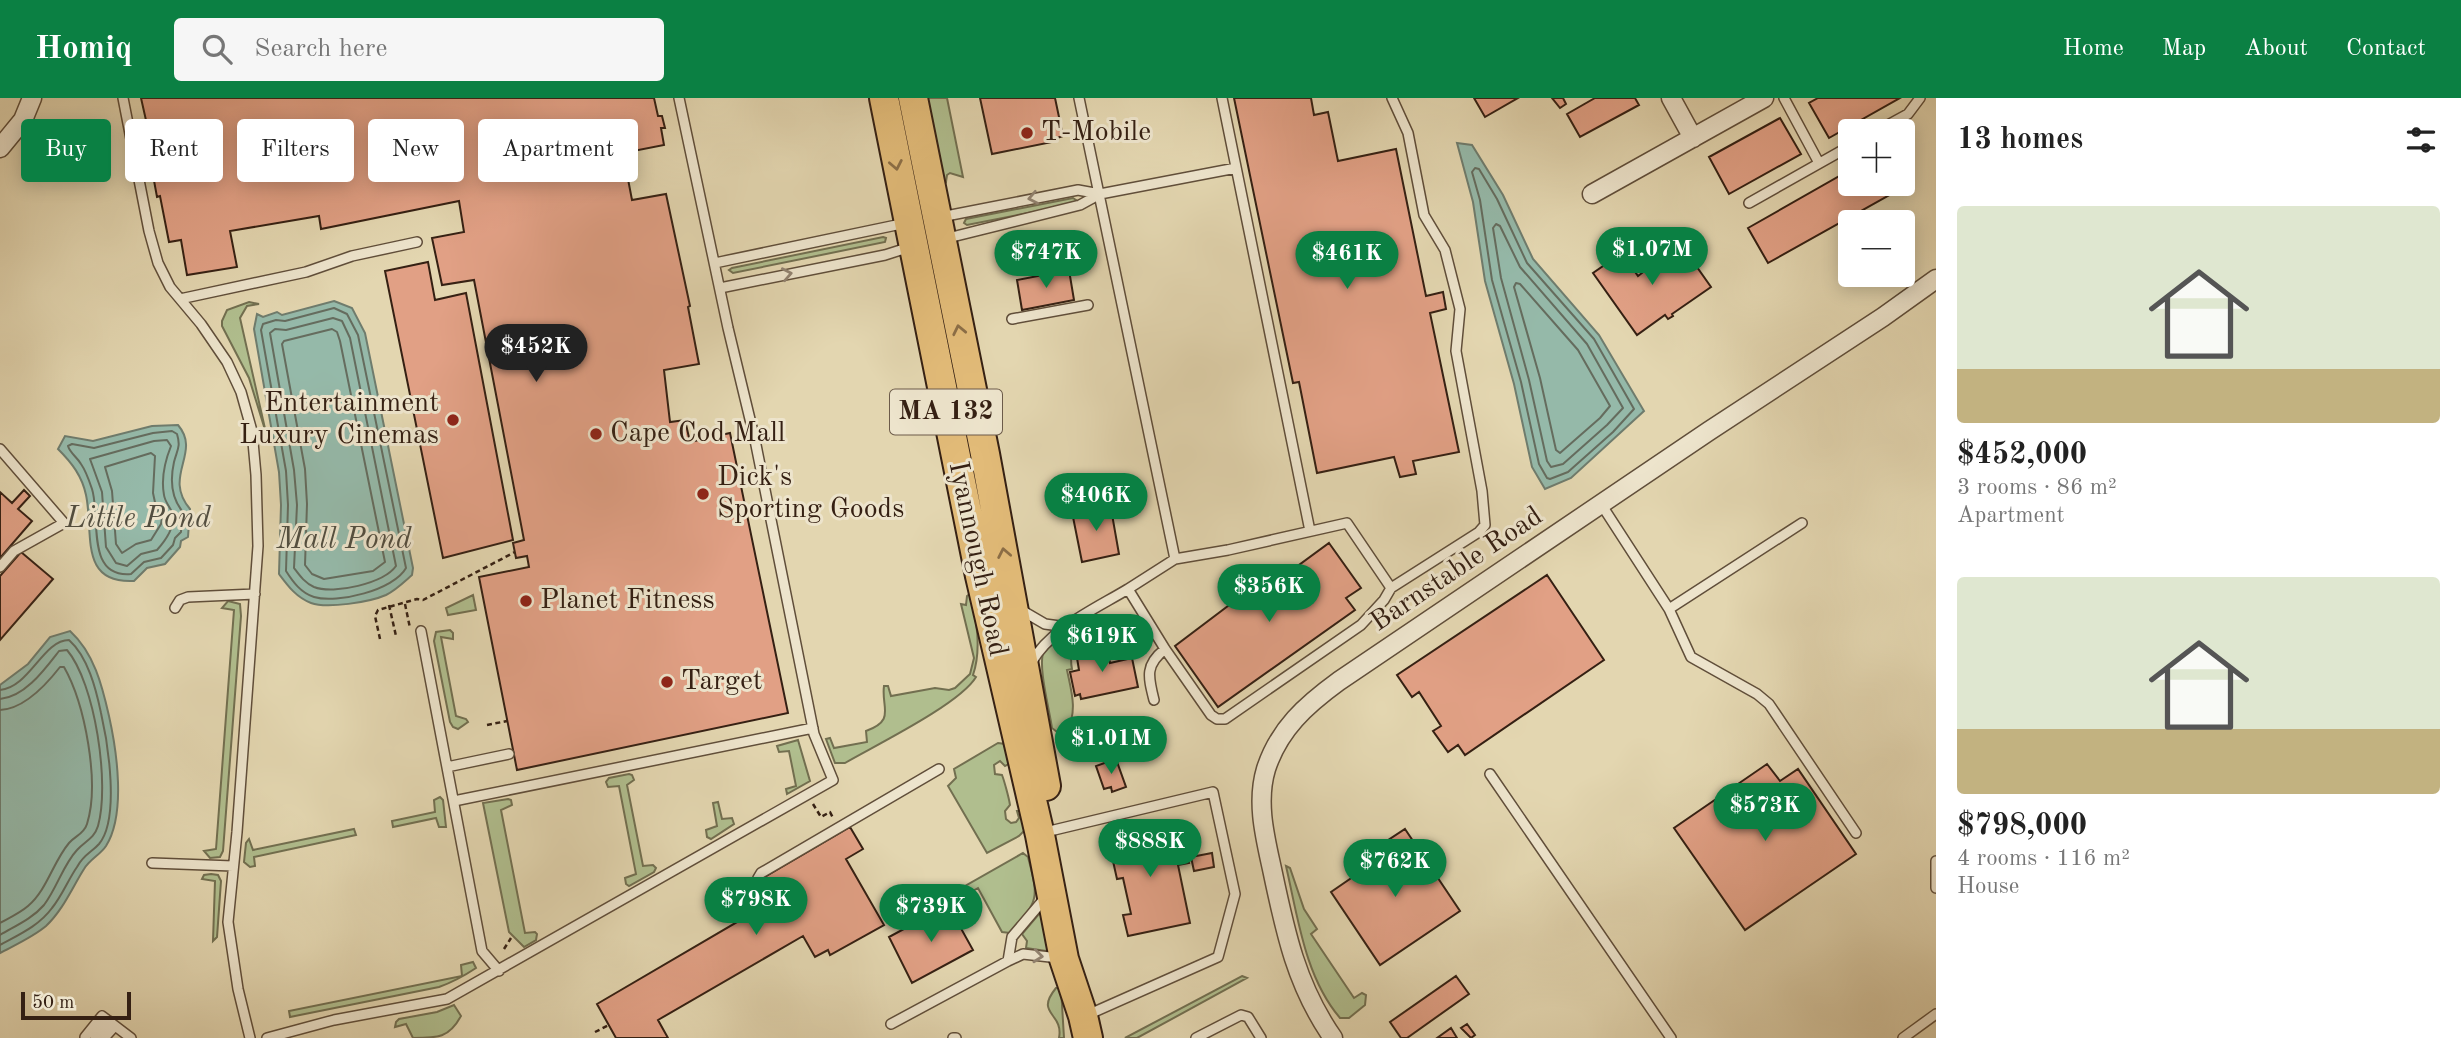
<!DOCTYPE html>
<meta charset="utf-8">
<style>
body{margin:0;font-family:"Old Standard TT",serif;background:#f6f6f6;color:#222;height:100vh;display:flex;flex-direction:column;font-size:26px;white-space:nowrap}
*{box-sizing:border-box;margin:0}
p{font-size:23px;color:#767676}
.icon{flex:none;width:38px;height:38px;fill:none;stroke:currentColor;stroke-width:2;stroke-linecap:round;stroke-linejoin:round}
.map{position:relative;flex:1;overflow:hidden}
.panel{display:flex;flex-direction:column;background:#fff;width:525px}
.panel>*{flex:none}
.hud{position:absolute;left:21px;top:21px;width:665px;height:63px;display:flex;gap:14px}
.controls{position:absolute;left:1838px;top:21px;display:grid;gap:14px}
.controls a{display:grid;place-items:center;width:77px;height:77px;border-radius:7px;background:#fff;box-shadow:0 4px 18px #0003;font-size:35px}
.scale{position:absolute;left:21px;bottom:18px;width:110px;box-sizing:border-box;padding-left:7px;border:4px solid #352013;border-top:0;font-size:19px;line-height:24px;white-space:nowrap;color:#352013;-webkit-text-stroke:5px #ede4cc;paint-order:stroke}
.price{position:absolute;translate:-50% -60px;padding:0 16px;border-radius:24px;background:#0b8043;color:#fff;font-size:23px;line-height:46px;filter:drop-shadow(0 2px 4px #0008)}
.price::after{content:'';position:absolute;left:50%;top:42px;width:21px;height:16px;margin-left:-10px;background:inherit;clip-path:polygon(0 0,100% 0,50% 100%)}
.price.on{background:#222;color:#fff}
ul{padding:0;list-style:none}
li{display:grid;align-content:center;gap:14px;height:371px;padding:0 21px}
li span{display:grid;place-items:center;height:217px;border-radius:7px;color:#555}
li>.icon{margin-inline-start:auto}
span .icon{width:126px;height:126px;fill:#fffc;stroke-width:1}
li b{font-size:30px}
h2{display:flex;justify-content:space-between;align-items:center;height:84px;padding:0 21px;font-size:30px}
.tag{padding:0 24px;border-radius:7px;background:#fff;box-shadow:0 4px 18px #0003;font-size:24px;line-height:63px}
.tag.on{background:#0b8043;color:#fff}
header{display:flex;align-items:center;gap:42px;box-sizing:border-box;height:98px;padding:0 35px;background:#0b8043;color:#fff}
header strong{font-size:33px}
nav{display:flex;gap:38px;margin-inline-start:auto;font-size:24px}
.search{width:490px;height:63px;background:#f6f6f6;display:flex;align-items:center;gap:18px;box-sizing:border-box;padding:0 24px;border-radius:7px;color:#767676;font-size:26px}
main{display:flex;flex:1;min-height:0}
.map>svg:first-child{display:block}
.green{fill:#b0be8e;stroke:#726f50;stroke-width:2}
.water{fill:#95b9a9;stroke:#6f7c6d;stroke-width:2}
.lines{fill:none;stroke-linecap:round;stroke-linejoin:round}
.shore{stroke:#656c5e;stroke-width:2}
.building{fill:#e1a085;stroke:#352013;stroke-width:2}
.lane-casing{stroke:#604e3a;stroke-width:12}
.street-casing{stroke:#604e3a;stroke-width:21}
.primary-casing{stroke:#352013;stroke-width:32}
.path{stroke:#352013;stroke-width:2.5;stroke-dasharray:5 3.5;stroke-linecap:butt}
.lane{stroke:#ede4cc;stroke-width:9}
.street{stroke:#ede4cc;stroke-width:18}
.primary{stroke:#e2bb78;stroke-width:28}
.oneway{stroke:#8c6e46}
.oneway2{stroke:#918270}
.poi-dot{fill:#8f2418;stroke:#ede4cc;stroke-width:2.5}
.labels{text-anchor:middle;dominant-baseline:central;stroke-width:6;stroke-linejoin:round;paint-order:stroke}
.shield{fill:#ede4cc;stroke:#6c5b4a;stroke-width:2}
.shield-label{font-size:26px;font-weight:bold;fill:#352013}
.poi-label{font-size:28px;fill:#352013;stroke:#ede4cc;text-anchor:start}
.street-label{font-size:28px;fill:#352013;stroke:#ede4cc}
.water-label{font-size:30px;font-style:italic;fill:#524e40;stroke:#ede4cc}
</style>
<header>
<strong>Homiq</strong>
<div class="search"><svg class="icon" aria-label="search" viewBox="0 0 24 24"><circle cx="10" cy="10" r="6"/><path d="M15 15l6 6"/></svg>Search here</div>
<nav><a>Home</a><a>Map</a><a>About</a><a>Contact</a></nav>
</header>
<main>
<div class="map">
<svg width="1936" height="940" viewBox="0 0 1936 940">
<rect width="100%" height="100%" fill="#e3d6b0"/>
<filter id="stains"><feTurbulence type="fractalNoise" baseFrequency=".00286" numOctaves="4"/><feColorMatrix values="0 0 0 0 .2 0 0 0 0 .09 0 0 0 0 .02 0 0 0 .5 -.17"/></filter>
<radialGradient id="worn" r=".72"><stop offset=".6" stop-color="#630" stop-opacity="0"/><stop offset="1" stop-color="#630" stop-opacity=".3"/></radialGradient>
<path class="green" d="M924,0H947L963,79L950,75L947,77L946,84L942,81Z
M1073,100L1076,102L1074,106L967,127L964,125L966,121Z
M883,139L886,140L885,144L733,175L729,172L732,170Z
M249,204L259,206L247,208L240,220L266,335L249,280L222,228V223L227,212Z
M971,495C976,521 982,551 973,577L976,579C960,606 876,647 845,665H835L826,641L830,640L834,650L867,644L866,633C896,622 881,610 884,588H888L891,598L935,590L949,592L955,590L970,576L974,560L961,506L966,507L967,498Z
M473,497L476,512L448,517L446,510Z
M228,503L240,506L241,518L223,753L220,759L210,760L204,753L216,751L234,512L222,510Z
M450,532L453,535V541L441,539L456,618L466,621L468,624L458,631L453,629L450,624L434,543L436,534Z
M1070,533C1074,546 1069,558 1072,571L1067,572C1071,592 1078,613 1067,632L1057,634L1052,630C1050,614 1037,566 1044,553C1049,544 1062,539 1070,533Z
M798,642L810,683L787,696L786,691L796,688L789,653L779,654L777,648Z
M998,645L1005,646L1012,664L1005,668L1000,663L994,667L995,676L1002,677C1004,682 1009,700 1010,707L1005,713L1006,721L1011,725L1016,724L1019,720L1017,713H1020L1026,731L1019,738L987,755L948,688L956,680L954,671Z
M629,676L632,677L634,682L627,687L643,768L653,767L656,770L654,774L629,788L626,786L625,780L636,776L619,688L608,689L606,684L609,680Z
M440,699L443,702L446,729H439L436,720L393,729L392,723L435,714L434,702Z
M508,701L511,702L512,707L501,712L525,835L535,834L537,836L536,842L524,849L509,834L483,705Z
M718,704L722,721L732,720L734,726L711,741L707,739L706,732L717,728L713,705Z
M354,731L356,737L254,759L255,768L250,769L244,764L246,745L249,741L253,752Z
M1023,755L1028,759C1039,801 1039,802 1010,835L1002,834L978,790L907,830L905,825L907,821Z
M1286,768L1290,770L1304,811L1317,831L1311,836L1354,900L1362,895L1366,897L1365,907L1349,920H1340C1305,879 1298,820 1286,768Z
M211,776L218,777L221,783L217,839L213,843L215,783L202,781L204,777Z
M1044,810L1053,854L1026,850L1027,843L1022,836Z
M473,864L476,870C464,878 453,884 439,889L290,919L289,913L462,878L461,867Z
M1242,878L1247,880L1137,940H1125Z
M1056,890H1061L1064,940H1059C1064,914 1034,917 1056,890Z
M454,907L461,918C449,940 438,940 413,940L406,926L395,929L396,924L399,921L437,914Z"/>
<path class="water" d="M1457,45L1472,47L1503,97L1533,161L1599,237L1644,313L1571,380L1545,391L1532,369L1514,286L1485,183L1473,104Z
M334,203L352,210L365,235L413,470L412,477C404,484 396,492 386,497C370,504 327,511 311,505C296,499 288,488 279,476L281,407L279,374L254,231L257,216L263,219L277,214L282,217Z
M178,327C202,355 162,378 190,411L188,439L181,443L180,449L165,466L147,470L134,483C78,486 94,434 86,397C82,378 72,365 58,351L65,338L93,343L152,328Z
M70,533C94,555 102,587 109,618C117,654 126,716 106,748C100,757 90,761 84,771C72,790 63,812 46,828C33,839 15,847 0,855V587L28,566L50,539Z"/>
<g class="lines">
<path class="shore" d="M1475,70L1479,71L1497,101L1527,165L1594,241L1634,311L1613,334L1568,374L1550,381L1547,380L1539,366L1521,284L1492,182L1480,102L1472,74Z
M1496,126L1500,128L1520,169L1587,246L1623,310L1607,327L1563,366L1551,369L1547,363L1529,282L1501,180L1493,130Z
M1516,185L1520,186L1578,252L1610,308L1600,320L1560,355L1556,352L1540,280L1514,189Z
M334,210L347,216L358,237L406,470C394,492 337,506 314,499C301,495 293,484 286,473L288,407L286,373L261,232L263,226L276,222L285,223Z
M333,220L342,223L350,240L396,468C384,485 334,497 314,489C305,485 300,478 294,470L297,407L294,372L270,235L275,231L286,232Z
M332,231L337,234L340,243L385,464L373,473L324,481L312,476L305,467L307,406L305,371L282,246L284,243Z
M172,333L177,336C181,349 177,352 174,364C170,382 171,399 182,413L181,434L175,440L173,447L161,460L144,464L131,476C85,480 101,419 92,391C89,382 86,373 81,366C77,359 70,355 68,348L72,346L94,350L153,335Z
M167,342L171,348C165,363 161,381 164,397C165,405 172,411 173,417C175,430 165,443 157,452L141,456L127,468L116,465L106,449L102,394L90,361L154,343Z
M151,355L155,358L153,395L156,409L162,420L161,426L151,442L136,446L122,455L116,446L112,393L105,369Z
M0,592C30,589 43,542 69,542C88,559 96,591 101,615C108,645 120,721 99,746C91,755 84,756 77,769C68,782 62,798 52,810C39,828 18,837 0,847
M0,601C25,599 45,571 59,553L67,552C95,585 110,686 98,728C94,741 85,743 77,752C63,767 57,790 44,807C32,821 15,828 0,837
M0,612C24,611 46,587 60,569H64C85,606 100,685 87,726C84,736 75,738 69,745C53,764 47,792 28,808C20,815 9,820 0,825"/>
</g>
<path class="building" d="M141,0H654L658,18H662L665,30H661L664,47L623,55L632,102L666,96L690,208L688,209L699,266L664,272L670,324L685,322L690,344L730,335L788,615L517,672L479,479L529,469L527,458L516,460L513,445L524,442L474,182L442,187L432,140L464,134L459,103L321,131L319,118L230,133L237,169L187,177L181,142L169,144L160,98L157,99L148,50L152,49Z
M980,0H1055L1063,38L1057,40V43L992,56Z
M1234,0H1311L1314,17L1328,14L1338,63L1396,51L1426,198L1443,194L1446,211L1430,215L1459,354L1413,363L1416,376L1400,379L1394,359L1317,375L1299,284L1293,285Z
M1474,0H1518L1485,19Z
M1552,0H1563L1566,6L1560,10Z
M1595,0H1635L1639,7L1580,39L1567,16Z
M1818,0H1900L1829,40L1809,5Z
M1780,20L1801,56L1729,96L1709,59Z
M1850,72V86H1902V73L1909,86L1768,165L1748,130Z
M1680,145L1711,189L1672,216L1673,218L1668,221L1665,217L1637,237L1593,175L1622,155L1638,178L1642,175L1641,172Z
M428,164L435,202L466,195L513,442L443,460L385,173Z
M1069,172L1074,202L1022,212L1017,182Z
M24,392L30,398L18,411L32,423L0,460V394L12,405Z
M1110,405L1119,456L1082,464L1072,414Z
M1329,445L1361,490L1346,500L1355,512L1218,609L1175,548L1265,480L1267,484L1289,468L1292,472Z
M21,454L53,481L0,542V478Z
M1547,477L1604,562L1465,657L1458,647L1448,654L1433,633L1441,628L1419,594L1412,599L1397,577Z
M1106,548L1110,565L1132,560L1138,589L1081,601L1080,596L1075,598L1070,574L1079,572L1076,554Z
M1116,661L1126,689L1112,694L1111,689L1104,691L1096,668Z
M1767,666L1780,683L1798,671L1856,756L1745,832L1674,730Z
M850,729L863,751L846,761L884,827L830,857L828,852L815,859L803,838L658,922L668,940H616L597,906L773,803L763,780Z
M1140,729L1141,736L1169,730L1173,748L1184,745L1189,765L1178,767L1190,825L1128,838L1123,817L1131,816L1123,780L1117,781L1107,736Z
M1405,731L1460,813L1380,867L1331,794L1376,763L1370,754Z
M1212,755L1214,769L1194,773L1191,759Z
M948,807L973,852L912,885L889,839Z
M1456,878L1469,896L1407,940H1401L1390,924Z
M1467,926L1475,937L1471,940L1461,930Z
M1451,930L1457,940H1437Z"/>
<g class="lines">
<defs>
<path id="lane" d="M123,0L149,133L158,165L170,189L201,226L227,264L241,294L252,333L256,377L258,448L237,734L228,824L238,891L250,940
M1079,0L1175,461
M1222,0L1310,433
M1784,0L1819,65
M1877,33L1908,16L1920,0
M1749,105L1850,48
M941,119L1078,92L1100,96
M944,141L1080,107L1100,96L1236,70
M715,165L906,125
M720,190L885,157L910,149
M180,201L306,174L352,158L417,144
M1012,221L1088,207
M0,351L64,425L14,453L0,469
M1601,406L1669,511L1691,559L1757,596L1769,606L1856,735
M1391,490L1347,425L1228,452L1175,461L1128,491L1165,551L1211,617L1217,621H1225L1361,527L1384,502L1391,490L1479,434L1485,427L1482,393L1456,253L1460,211L1445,152L1424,117L1408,35L1392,0
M175,510L180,502L188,499L255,496
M1669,511L1802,425
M1021,512L1045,526L1067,529
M421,533L482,853L499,873
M1031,565C1051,530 1095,511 1128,491
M1154,602C1148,578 1145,567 1165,551
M447,669L509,656
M1490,676L1671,940
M454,703L813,630
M1054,732L1213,694L1235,796L1218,859L1085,918
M1936,763V790
M152,765L233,768
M758,780L761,775L939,671
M1045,800L1012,839L1008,863L1023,856L1059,860
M891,926L1008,863
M85,939L102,918L131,940
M95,940L109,923
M104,940L115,928
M267,940L334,922L447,901L833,682L814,636L755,342L728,230L679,0
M953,940H956
M1196,940L1241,917L1248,919L1261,940
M1903,940L1936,916"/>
<path id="street" d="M1671,0L1693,40
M0,50L23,22L32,0
M1592,96L1764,0
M1333,940C1296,887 1285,833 1272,771C1265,739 1256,704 1266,671C1279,631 1306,607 1339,583L1709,333L1883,219L1936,181"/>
<path id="primary" d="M884,0L980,478L1040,737L1064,861L1083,918L1088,940
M913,0L985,356L1046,688"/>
</defs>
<use href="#lane" class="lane-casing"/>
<use href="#street" class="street-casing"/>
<use href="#primary" class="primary-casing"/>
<path class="path" d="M405,506L410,530
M389,507L396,538
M380,541L375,518L378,512L417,501L423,502L515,454
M487,627L507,623
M813,706L821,719L830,714L833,720
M504,851L511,840
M595,934L609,927"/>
<use href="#lane" class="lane"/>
<use href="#street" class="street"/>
<use href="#primary" class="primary"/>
</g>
<defs><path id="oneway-chevron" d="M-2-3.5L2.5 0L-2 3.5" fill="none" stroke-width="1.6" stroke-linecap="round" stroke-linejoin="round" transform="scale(1.75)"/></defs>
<g class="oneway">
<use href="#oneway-chevron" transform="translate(896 67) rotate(79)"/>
<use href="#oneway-chevron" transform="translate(959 232) rotate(-102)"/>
<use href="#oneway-chevron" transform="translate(1004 455) rotate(-101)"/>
</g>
<g class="oneway2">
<use href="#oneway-chevron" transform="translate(1033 100) rotate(169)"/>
<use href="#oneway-chevron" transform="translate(787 176) rotate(-11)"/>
<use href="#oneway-chevron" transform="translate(1038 858) rotate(6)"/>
</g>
<g class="poi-dot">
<circle cx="1027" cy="35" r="7"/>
<circle cx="453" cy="322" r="7"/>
<circle cx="596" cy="336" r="7"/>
<circle cx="703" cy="396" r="7"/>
<circle cx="526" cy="503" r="7"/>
<circle cx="667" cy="584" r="7"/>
</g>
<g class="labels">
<rect class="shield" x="890" y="291.5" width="112" height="45" rx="5"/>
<g class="shield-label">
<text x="946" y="314">MA 132</text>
</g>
<g class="poi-label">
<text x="1041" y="35">T-Mobile</text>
<text x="439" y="306" text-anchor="end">Entertainment<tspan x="439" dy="32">Luxury Cinemas</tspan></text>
<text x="610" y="336">Cape Cod Mall</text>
<text x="717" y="380">Dick's<tspan x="717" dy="32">Sporting Goods</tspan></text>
<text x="540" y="503">Planet Fitness</text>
<text x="681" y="584">Target</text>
</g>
<g class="street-label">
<text transform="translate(977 461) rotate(78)">Iyannough Road</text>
<text transform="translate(1457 472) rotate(-34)">Barnstable Road</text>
</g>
<g class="water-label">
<text x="138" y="421">Little Pond</text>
<text x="344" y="442">Mall Pond</text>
</g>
</g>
<rect width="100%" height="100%" filter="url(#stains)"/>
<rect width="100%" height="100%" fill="url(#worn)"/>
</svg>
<div class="controls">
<a>+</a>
<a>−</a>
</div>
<div class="scale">50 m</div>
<b class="price" style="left:1652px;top:189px">$1.07M</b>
<b class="price" style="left:1046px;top:192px">$747K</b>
<b class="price" style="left:1347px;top:193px">$461K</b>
<b class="price on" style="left:536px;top:286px">$452K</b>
<b class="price" style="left:1096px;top:435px">$406K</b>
<b class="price" style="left:1269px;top:526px">$356K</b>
<b class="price" style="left:1102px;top:576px">$619K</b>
<b class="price" style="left:1111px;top:678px">$1.01M</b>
<b class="price" style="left:1765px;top:745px">$573K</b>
<b class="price" style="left:1150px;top:781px">$888K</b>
<b class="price" style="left:1395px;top:801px">$762K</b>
<b class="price" style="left:756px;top:839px">$798K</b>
<b class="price" style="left:931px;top:846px">$739K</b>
<div class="hud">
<a class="tag on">Buy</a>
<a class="tag">Rent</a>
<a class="tag">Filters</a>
<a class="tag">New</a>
<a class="tag">Apartment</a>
</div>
</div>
<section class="panel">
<h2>13 homes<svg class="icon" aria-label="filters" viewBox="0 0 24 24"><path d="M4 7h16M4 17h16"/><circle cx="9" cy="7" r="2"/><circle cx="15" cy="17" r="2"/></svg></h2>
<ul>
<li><span style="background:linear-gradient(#dfe7d0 75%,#c2b280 0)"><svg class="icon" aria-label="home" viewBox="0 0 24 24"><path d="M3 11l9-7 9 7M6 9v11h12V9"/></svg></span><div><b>$452,000</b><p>3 rooms · 86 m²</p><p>Apartment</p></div></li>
<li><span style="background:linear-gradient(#dfe7d0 70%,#c2b280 0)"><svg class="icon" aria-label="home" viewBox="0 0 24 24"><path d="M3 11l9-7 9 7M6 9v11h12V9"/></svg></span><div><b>$798,000</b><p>4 rooms · 116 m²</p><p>House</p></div></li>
</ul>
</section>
</main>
